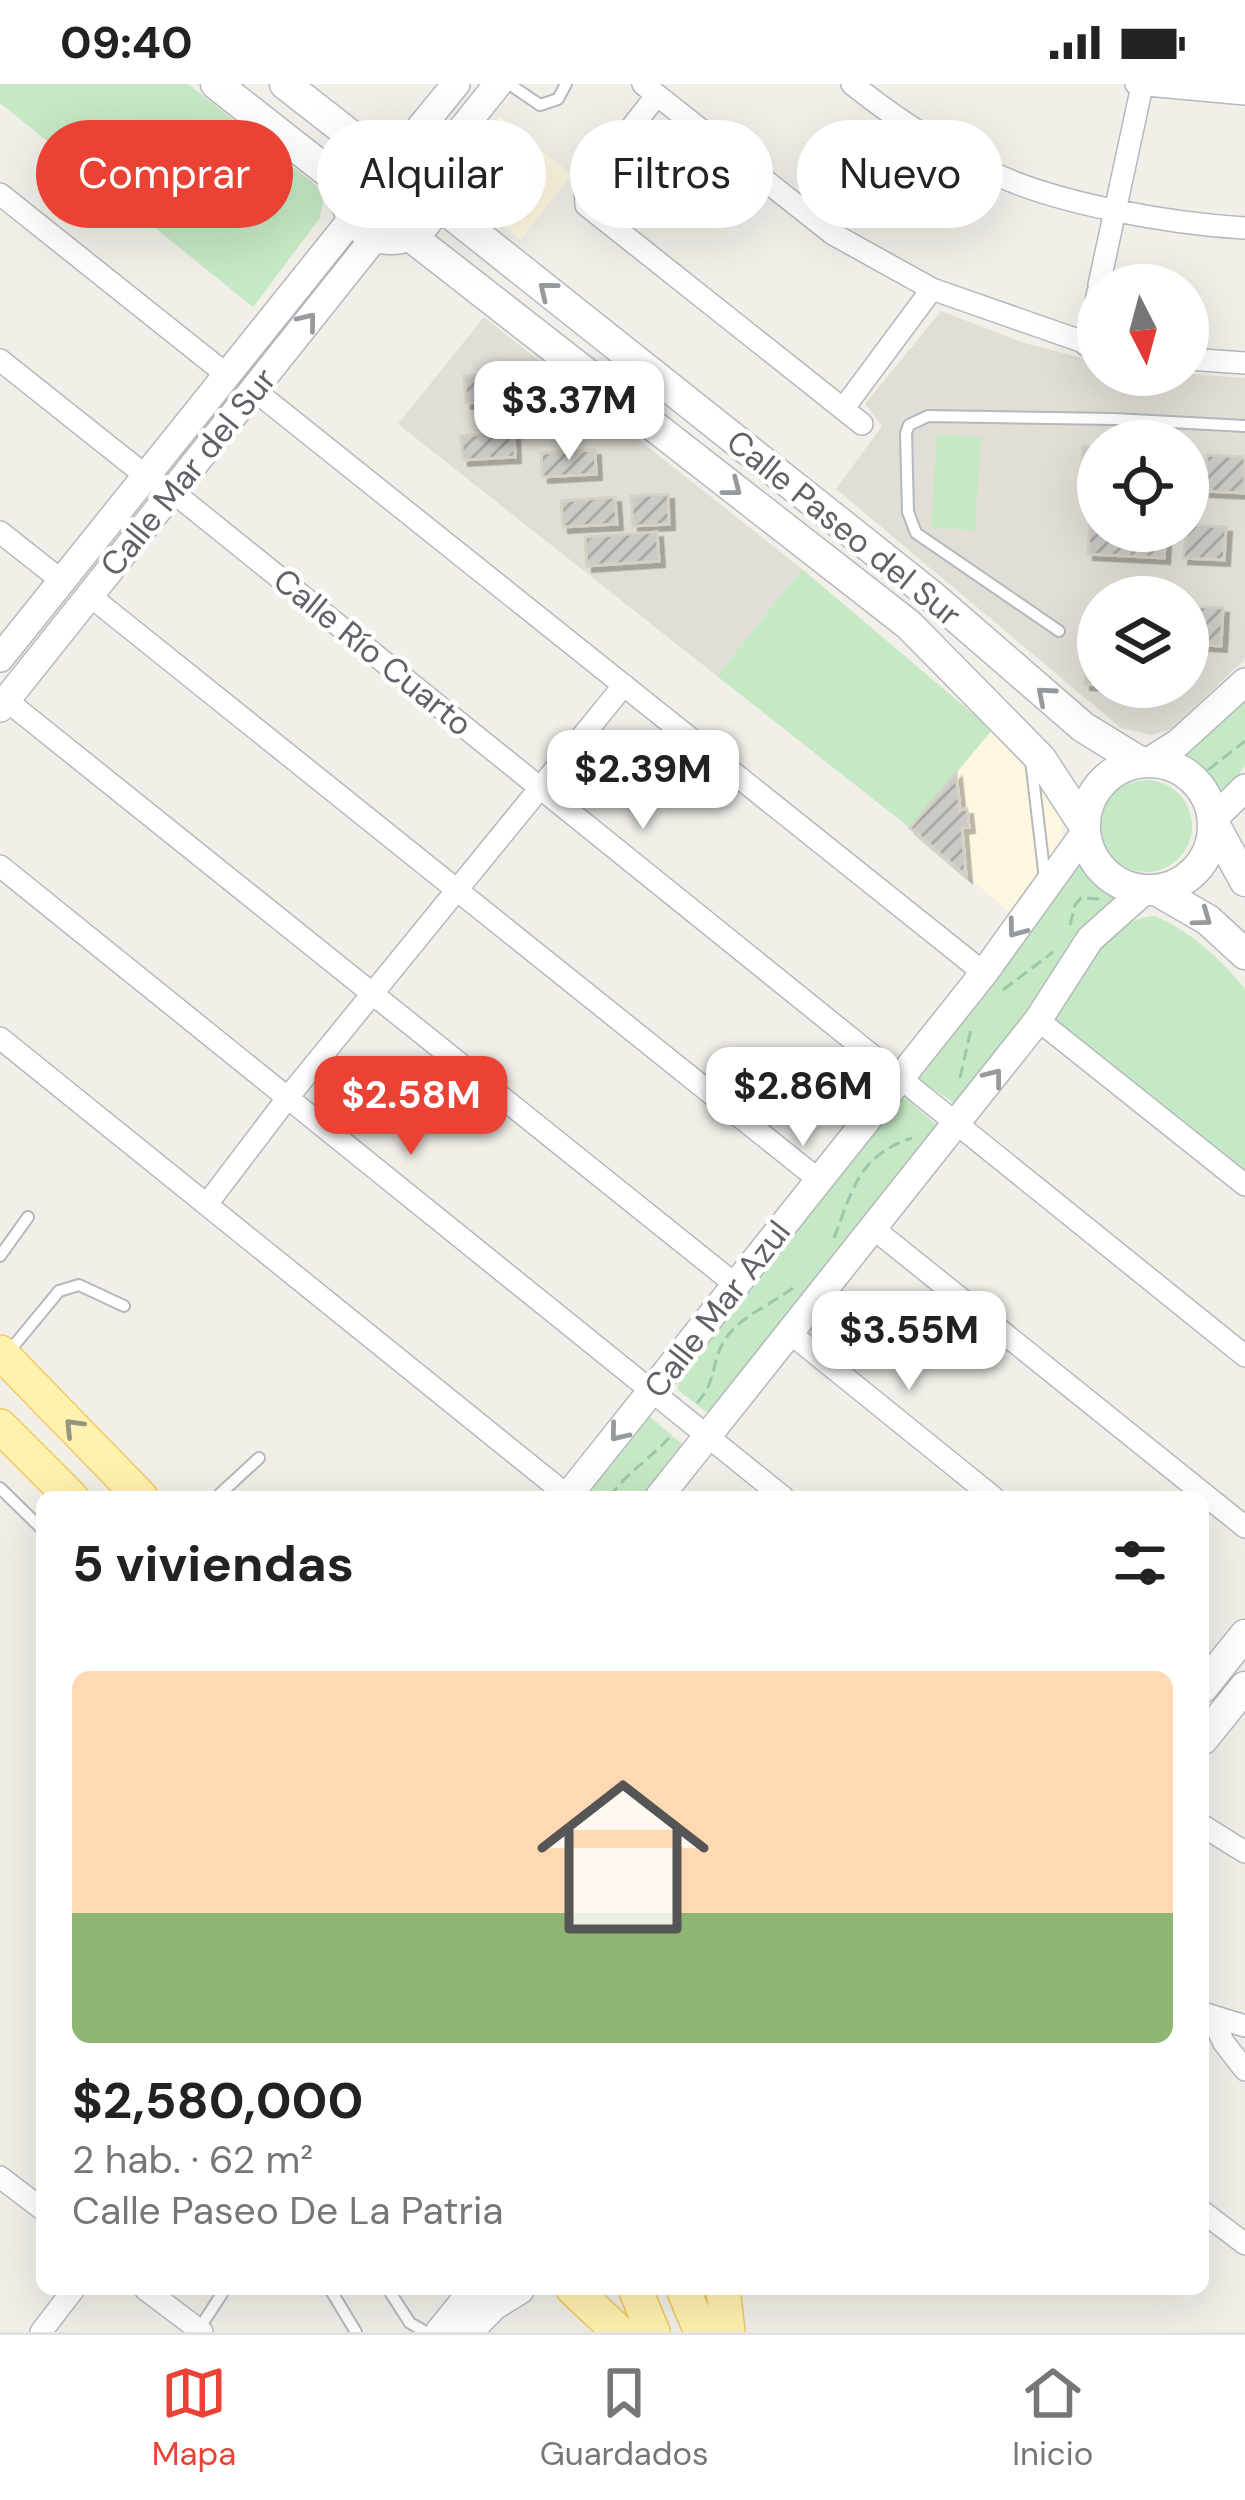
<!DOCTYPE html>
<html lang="es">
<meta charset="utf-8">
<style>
body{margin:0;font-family:"DM Sans",sans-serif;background:#f2f2f2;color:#222;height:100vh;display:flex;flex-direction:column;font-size:45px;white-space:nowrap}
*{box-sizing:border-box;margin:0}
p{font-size:39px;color:#767676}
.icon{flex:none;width:66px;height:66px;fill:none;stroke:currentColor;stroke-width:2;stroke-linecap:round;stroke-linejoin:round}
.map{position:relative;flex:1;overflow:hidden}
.details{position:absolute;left:36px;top:1407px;width:1173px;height:804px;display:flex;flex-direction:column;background:#fff;border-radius:18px;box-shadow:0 12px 48px #0002}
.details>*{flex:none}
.top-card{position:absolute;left:36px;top:36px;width:1173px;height:108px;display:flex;gap:24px}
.needle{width:78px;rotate:174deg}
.controls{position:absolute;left:1077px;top:180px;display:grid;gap:24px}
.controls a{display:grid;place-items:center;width:132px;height:132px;border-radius:50%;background:#fff;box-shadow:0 12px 48px #0002;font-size:60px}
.price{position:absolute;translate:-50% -102px;padding:0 27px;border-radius:24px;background:#fff;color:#222;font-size:39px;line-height:78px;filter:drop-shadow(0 3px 6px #0008)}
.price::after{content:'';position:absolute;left:50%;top:72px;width:36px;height:27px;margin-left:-18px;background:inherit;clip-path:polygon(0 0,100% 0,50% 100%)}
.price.selected{background:#ea4335;color:#fff}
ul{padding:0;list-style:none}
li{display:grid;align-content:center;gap:24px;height:636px;padding:0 36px}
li+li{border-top:3px solid #e0e0e0}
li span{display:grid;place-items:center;height:372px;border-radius:18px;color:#555}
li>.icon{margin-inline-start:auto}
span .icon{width:216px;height:216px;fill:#fffc;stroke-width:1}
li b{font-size:51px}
h2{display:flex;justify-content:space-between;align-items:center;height:144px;padding:0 36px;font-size:51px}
.chip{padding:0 42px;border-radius:54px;background:#fff;box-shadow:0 12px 48px #0002;font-size:42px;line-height:108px}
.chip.selected{background:#ea4335;color:#fff}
.status{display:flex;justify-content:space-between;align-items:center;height:84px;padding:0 60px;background:#fff;direction:ltr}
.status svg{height:33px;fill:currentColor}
.menu{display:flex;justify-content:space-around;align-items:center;height:168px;border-top:3px solid #e0e0e0;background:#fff;font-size:33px;color:#767676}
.menu a{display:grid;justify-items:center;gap:6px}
.menu .selected{color:#ea4335}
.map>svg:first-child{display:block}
.commercial{fill:#fef7e0}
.education{fill:#e1ded6;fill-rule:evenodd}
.green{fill:#c5e8c5}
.building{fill:url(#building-hatch);stroke:#d6d1c6;stroke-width:3;filter:url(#shadow)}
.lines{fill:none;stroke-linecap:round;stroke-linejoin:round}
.service-casing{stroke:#b5b8bc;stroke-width:14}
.minor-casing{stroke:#b5b8bc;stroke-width:24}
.tertiary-casing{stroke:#b5b8bc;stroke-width:30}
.secondary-casing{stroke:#b6babf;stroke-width:33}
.primary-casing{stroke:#f2c960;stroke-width:36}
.path{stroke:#9cc7a9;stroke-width:3;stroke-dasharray:12 6;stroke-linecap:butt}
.service{stroke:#fff;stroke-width:10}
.minor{stroke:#fff;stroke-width:21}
.tertiary{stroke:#fff;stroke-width:27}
.secondary{stroke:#fff;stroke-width:30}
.primary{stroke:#fff2af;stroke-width:33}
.oneway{stroke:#979a9d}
.oneway2{stroke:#979581}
.labels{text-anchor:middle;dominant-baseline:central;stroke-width:9;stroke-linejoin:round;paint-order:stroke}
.street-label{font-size:33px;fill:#5f6368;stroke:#fff}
</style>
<div class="status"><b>09:40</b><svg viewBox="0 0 49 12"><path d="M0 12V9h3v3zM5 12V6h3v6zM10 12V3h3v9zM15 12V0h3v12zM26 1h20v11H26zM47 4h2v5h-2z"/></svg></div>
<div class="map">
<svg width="1245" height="2248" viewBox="0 0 1245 2248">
<defs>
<pattern id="building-hatch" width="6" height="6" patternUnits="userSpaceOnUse" patternTransform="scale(3)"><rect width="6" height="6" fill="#cccac5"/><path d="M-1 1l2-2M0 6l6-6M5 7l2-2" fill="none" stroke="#a9a8a4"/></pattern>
<filter id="shadow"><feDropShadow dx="5.5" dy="5.5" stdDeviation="0" flood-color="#0004"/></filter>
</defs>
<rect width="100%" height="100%" fill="#f1efe8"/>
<path class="commercial" d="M499,32L572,91L520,156L460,103L466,83Z
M992,646L1055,720L1062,738V757L1054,781L1012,830L910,744Z"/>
<path class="education" d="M941,227L1024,259L1098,278V291L1188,290L1245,294V575L1172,645L1151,651L1121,644L836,405L882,342L865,320ZM1098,357H1188V447H1098ZM1098,513H1188V603H1098Z
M484,233L802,485L717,592L398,340Z"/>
<path class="green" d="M0,0H188L317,102L323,118L320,134L253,223L0,19Z
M937,350L981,353L975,446L931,444Z
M802,485L992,646L910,744L717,592Z
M1245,612V681L1222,716L1200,684L1177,671Z
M1100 742a46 46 0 1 1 92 0a46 46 0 1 1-92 0Z
M1084,769L1091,789L1122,815L957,1021L914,992Z
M1155,832C1190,847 1221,875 1245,905V1089L1055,937C1067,892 1105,836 1155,832Z
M900,1014L908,1016L939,1043L718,1323L706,1328L678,1306L679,1286Z
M648,1331L683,1361L643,1413H581Z"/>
<path class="building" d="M535,287L536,315L466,319L464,292Z
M514,348L515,373L463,376L461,352Z
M1083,363L1098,364V400L1081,399Z
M595,366L596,390L543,393L541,369Z
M1207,371L1245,373V409L1205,407Z
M668,410L669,440L633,442L631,412Z
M615,413L617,440L563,443L561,417Z
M1090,436H1098V447H1166L1164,474L1088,470Z
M1188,441L1226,443L1224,476L1183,474Z
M657,448L659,477L587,482L585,453Z
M1188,522L1223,524L1221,562L1188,560Z
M1087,567H1098V601L1085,600Z
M956,689L960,726L967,725L969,743L962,744L966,792L910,744Z"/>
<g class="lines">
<defs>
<path id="service" d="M509,0L540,21L558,15L566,0
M462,133L502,72L473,38
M1059,547L916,449L908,428L906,349L909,341L928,332L1114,335L1245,342
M1031,676L1045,795
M0,1172L28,1133
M7,1270L59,1207L79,1201L124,1222
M0,1404L42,1445
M220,1410L259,1374
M330,2205L356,2248
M388,2205L410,2239L426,2248
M199,2245L225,2205"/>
<path id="minor" d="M643,0L833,150L932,205L1098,263
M852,0C896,35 942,65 993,89C1057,120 1173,140 1245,144
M1136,0L1245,10
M657,11L585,103L586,121L862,340
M0,110L227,291
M1099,201L1142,2
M1086,261L1098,208
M1188,275L1245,279
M0,276L146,392L173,408L1245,1272
M254,306L984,889
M843,325L932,205
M0,448L62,497
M90,512L819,1096
M6,616L736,1201
M0,782L783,1413
M1038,936L1245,1101
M0,954L568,1412
M207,1120L289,1012L624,601
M874,1145L1245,1443
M790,1249L993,1413
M1203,1742L1245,1768
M1206,1930L1245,1942
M1211,1932L1224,1959L1245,1986
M0,2093L42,2125
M1203,2128L1245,2160
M145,2205L202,2248
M41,2248L74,2205"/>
<path id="tertiary" d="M402,66L456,0
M430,85L498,0
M0,574L352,135
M0,624L376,152
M1148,678L1178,659L1245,598
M1213,735L1245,704
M567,1413L984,889L1084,750
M659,1413L1038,936L1090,855L1145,806"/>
<path id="secondary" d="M216,0L346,102
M285,0L372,68
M346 110a45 45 0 1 1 90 0a45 45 0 1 1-90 0Z
M436,118L933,513L1083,643L1140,678
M409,151L909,541L1041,675L1084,741
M1085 742a64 64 0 1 1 128 0a64 64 0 1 1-128 0Z
M1214,740L1245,797
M1156,806L1208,836L1245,870
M1203,1603L1245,1551
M1203,1655L1245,1603
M441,2248L476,2205
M467,2248L493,2221L519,2205"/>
<path id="primary" d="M0,1268L141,1413
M0,1342L71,1413
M573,2205L619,2248
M635,2205L653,2248
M683,2205L701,2248
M723,2205L728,2248"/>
</defs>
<use href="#service" class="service-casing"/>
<use href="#minor" class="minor-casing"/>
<use href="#tertiary" class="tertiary-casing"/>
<use href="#secondary" class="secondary-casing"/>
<use href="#primary" class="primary-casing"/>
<path class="path" d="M1194,697L1245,657
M1070,841L1075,821L1081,814L1101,815
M1003,906L1053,868
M960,994L971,945
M834,1154C853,1105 858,1072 912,1054
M697,1319C717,1297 711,1279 724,1257C740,1231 772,1221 794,1203
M610,1413C628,1386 653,1374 672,1350"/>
<use href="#service" class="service"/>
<use href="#minor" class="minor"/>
<use href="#tertiary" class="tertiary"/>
<use href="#secondary" class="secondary"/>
<use href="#primary" class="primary"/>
</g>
<defs><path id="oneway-chevron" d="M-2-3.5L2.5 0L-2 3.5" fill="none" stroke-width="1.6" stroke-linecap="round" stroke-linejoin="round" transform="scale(3)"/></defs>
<g class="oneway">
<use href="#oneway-chevron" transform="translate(547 206) rotate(-141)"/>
<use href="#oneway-chevron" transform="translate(308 237) rotate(-51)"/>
<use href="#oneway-chevron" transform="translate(733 404) rotate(38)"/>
<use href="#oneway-chevron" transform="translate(1045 611) rotate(-139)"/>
<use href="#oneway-chevron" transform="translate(1203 834) rotate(36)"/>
<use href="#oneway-chevron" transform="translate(1016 845) rotate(127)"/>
<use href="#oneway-chevron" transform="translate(994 993) rotate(-52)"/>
<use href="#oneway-chevron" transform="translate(618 1349) rotate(129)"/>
</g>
<use class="oneway2" href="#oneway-chevron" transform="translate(73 1343) rotate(-134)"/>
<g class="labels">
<g class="street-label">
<text transform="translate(188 388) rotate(-51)">Calle Mar del Sur</text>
<text transform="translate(844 444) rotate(39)">Calle Paseo del Sur</text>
<text transform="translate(373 568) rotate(39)">Calle Río Cuarto</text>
<text transform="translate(717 1225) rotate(-52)">Calle Mar Azul</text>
</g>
</g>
</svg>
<div class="controls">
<a><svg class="needle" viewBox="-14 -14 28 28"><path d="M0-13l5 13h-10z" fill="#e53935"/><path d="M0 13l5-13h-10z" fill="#767676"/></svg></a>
<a><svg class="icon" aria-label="locate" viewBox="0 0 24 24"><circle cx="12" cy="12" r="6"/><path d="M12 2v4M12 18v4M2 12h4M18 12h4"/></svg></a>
<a><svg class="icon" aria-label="layers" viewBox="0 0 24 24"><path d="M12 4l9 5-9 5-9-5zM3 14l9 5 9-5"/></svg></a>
</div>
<b class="price" style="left:569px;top:379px">$3.37M</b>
<b class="price" style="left:643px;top:748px">$2.39M</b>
<b class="price" style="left:803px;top:1065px">$2.86M</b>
<b class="price selected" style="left:411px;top:1074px">$2.58M</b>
<b class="price" style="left:909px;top:1309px">$3.55M</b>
<div class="top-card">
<a class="chip selected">Comprar</a>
<a class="chip">Alquilar</a>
<a class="chip">Filtros</a>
<a class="chip">Nuevo</a>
</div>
<section class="details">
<h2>5 viviendas<svg class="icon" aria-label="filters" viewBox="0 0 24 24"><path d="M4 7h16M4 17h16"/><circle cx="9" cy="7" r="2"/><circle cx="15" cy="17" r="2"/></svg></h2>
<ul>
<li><span style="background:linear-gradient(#ffd9b3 65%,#8fb573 0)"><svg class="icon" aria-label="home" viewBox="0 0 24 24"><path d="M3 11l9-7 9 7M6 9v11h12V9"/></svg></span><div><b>$2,580,000</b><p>2 hab. · 62 m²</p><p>Calle Paseo De La Patria</p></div></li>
</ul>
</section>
</div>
<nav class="menu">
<a class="selected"><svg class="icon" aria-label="map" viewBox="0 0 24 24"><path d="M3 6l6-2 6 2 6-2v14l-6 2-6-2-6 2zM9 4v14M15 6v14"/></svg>Mapa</a>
<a><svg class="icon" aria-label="saved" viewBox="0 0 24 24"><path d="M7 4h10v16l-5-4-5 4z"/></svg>Guardados</a>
<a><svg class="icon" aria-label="home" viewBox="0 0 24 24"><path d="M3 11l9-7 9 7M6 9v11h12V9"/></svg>Inicio</a>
</nav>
